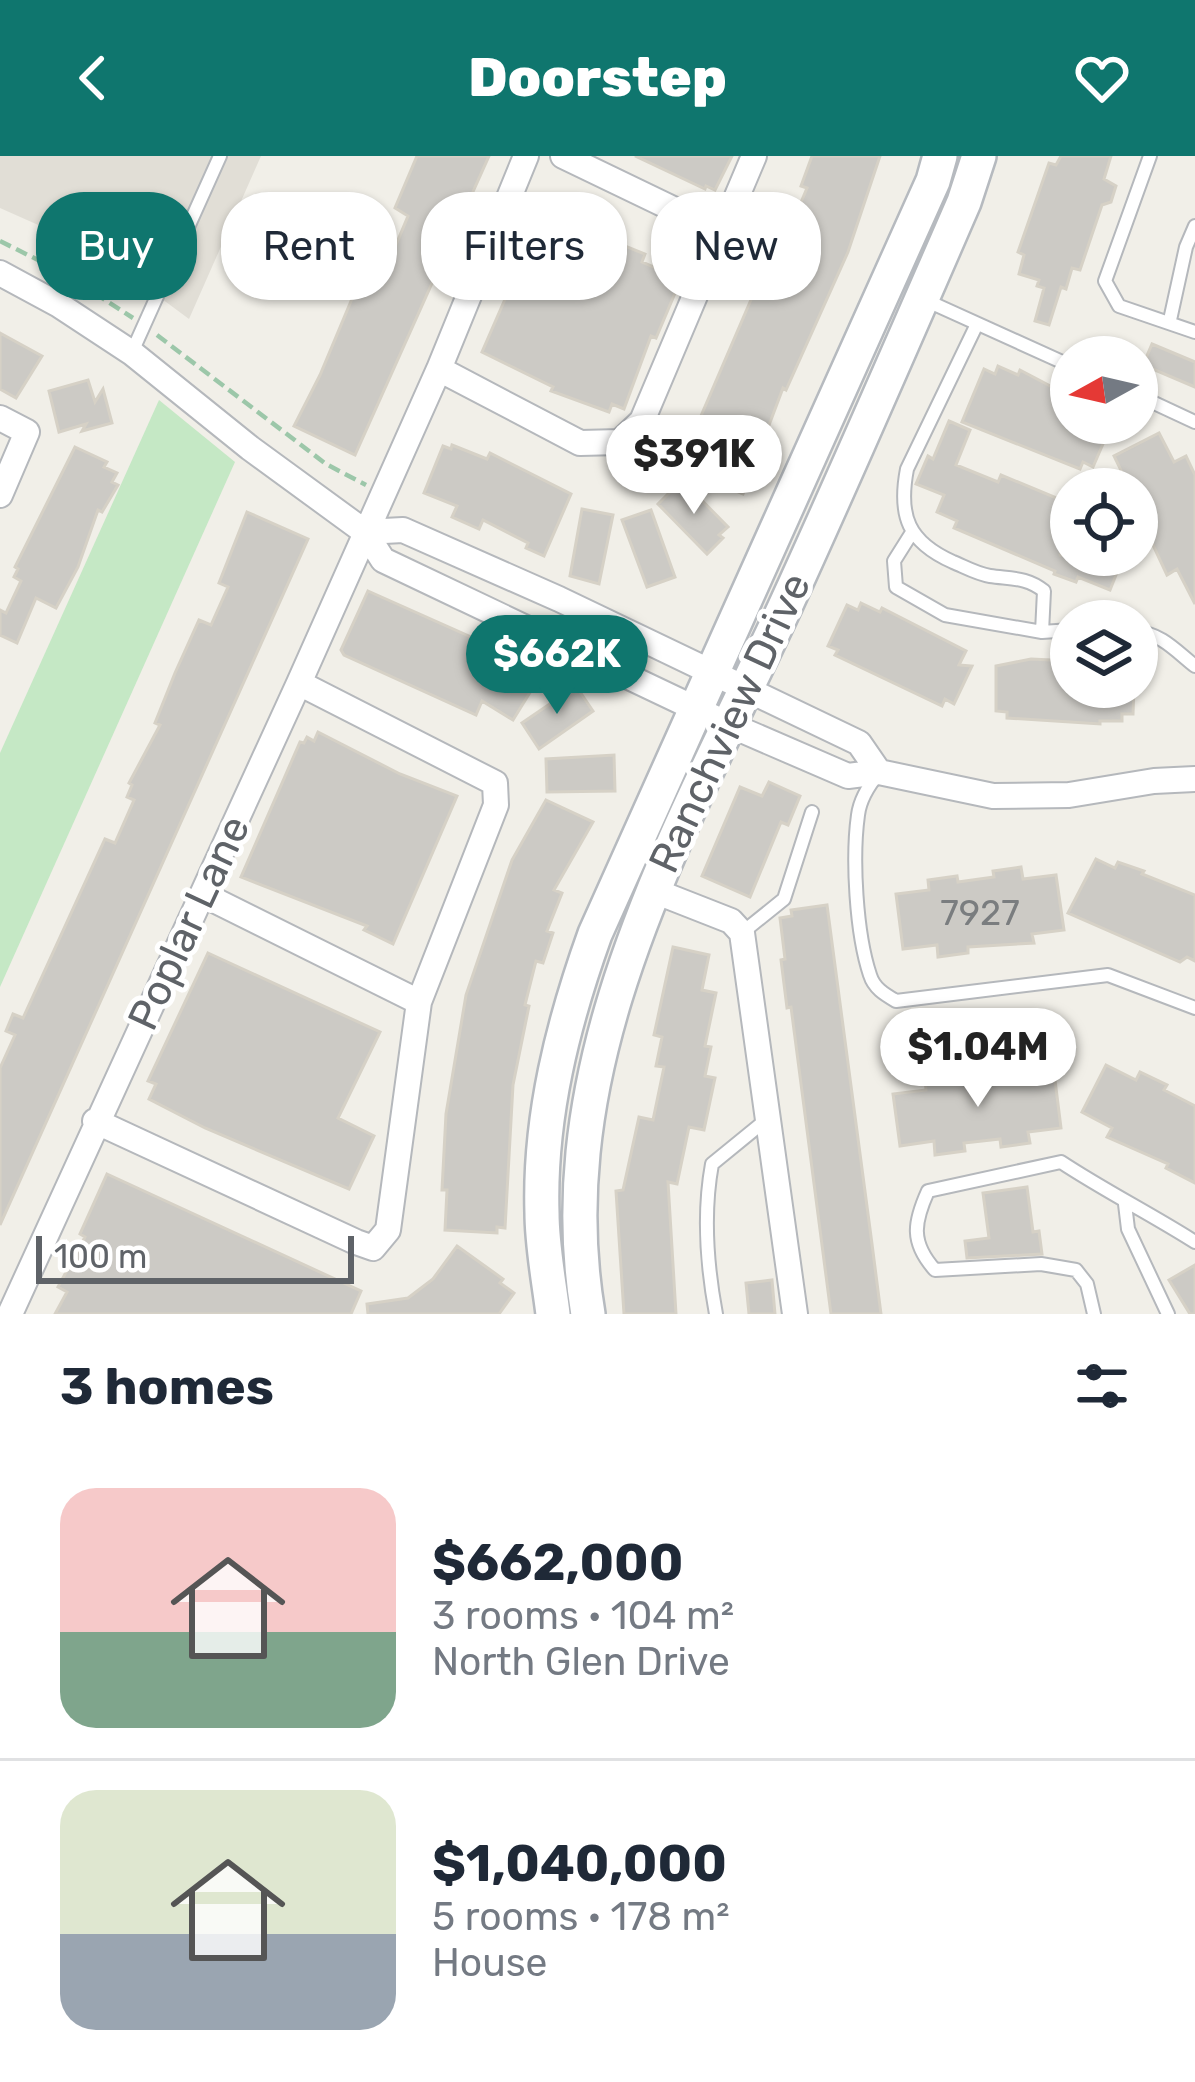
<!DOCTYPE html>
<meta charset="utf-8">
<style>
body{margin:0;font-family:Rubik,sans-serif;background:#f2f2f3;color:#1f2937;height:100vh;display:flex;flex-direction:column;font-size:45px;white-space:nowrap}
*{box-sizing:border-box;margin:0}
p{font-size:39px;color:#747a83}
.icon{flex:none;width:66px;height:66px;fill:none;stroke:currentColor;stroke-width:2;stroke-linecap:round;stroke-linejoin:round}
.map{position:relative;height:1158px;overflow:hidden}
.side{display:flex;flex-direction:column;background:#fff;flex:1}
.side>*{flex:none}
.hud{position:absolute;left:36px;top:36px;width:1125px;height:108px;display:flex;gap:24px}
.needle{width:78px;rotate:262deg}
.controls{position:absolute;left:1050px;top:180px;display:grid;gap:24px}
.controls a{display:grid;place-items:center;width:108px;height:108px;border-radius:50%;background:#fff;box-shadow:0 3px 9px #0004;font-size:60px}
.scale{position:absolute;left:36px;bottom:30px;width:318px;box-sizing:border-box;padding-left:12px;border:6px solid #5f6368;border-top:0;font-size:33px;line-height:42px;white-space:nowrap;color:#5f6368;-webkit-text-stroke:9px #fff;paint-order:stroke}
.price{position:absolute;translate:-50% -102px;padding:0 27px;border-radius:42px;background:#fff;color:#222;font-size:39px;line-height:78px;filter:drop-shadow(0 3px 6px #0008)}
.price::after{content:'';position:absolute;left:50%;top:72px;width:36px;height:27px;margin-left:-18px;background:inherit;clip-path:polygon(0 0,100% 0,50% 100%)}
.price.selected{background:#0f766e;color:#fff}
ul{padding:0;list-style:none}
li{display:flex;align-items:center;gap:36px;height:300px;padding:0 60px}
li+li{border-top:3px solid #e0e1e3}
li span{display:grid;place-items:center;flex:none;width:336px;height:240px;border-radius:36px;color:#555}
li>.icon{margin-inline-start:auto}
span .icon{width:144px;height:144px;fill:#fffc;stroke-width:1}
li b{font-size:51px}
h2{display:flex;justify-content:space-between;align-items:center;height:144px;padding:0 60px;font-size:51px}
.pill{padding:0 42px;border-radius:48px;background:#fff;box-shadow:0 3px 9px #0004;font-size:42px;line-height:108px}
.pill.selected{background:#0f766e;color:#fff}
header{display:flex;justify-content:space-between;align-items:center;height:156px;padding:0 60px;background:#0f766e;color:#fff;font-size:54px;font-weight:800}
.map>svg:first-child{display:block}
.education{fill:#e1ded6}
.green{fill:#c5e8c5}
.building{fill:#cccac5;stroke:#d6d1c6;stroke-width:3}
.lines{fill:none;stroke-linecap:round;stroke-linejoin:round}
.lane-casing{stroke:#b5b8bc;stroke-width:16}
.street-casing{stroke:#b5b8bc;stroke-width:28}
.secondary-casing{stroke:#b6babf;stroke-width:38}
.path{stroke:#9cc7a9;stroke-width:4.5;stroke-dasharray:12 6;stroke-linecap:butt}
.lane{stroke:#fff;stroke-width:12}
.street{stroke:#fff;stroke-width:24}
.secondary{stroke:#fff;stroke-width:33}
.labels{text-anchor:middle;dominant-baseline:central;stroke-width:10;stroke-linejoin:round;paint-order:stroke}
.number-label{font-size:36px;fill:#7a7d7f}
.street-label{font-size:42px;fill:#5f6368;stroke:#fff}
</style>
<header><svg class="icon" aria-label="back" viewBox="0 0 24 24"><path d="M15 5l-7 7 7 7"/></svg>Doorstep<svg class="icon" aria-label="heart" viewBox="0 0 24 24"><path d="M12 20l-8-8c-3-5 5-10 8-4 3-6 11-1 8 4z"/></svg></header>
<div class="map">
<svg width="1195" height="1158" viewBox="0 0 1195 1158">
<rect width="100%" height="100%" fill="#f1efe8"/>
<path class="education" d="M0,0H261L189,163L131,120L63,80L0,52Z"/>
<path class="green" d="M159,244L235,306L0,831V597Z"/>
<path class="building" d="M417,0H489L355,299L294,270L320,219L372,95L390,103L408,60L395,52Z
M635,0H732L715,34L706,30L705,33Z
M812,0H880L848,96L786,234L783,232L743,338L679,311L772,95L785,67L791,70L807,32L801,30Z
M1061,0H1111L1104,23L1116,30L1111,46L1102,49L1080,114L1072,112L1066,133L1061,131L1049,169L1035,165L1044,132L1037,130L1039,124L1019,118L1024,99L1018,96L1049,7L1056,9Z
M548,59L645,98L642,106L681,123L656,182L651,180L624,253L612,248L609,256L551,235L553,231L482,196L537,70L542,72Z
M0,177L42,200L16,242L0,233Z
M1152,188L1195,206V231L1143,209Z
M998,210L1018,219L1020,214L1071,241V267H1112L1093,311L1083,306L1080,313L962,266L984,213L995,218Z
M88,224L95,246L103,233L112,267L82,275L86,268L59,276L49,235Z
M949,265L970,274L956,309L998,326L1001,319L1071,348V393L1059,399H1124L1110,434L1078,421L1076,426L1054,418L1055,415L954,372L957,365L937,356L944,339L916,328L928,300L933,303Z
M1159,277L1174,306L1186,300L1195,319V448L1177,413L1167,419L1137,355V333H1130L1114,300Z
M452,289L487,303L490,297L571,338L544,400L526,392L528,387L483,364L479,373L452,361L457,350L424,337L443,290L451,293Z
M75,291L107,306L104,311L117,317L112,326L118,329L102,356L98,354L78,411L56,452L36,442L17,487L0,479V454L6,457L21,425L14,421L18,413L15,411Z
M682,324L728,371L719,379L723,382L707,398L658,348Z
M582,353L613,359L599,428L570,420Z
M651,354L675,421L647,431L622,364Z
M247,356L308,383L0,1069V912L15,879L6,875L13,858L23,862L105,683L115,687L134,644L127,641L132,629L129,627L160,569L155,567L175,517L199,464L211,469L228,431L219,427Z
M368,435L516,501L542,517L513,564L482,545L476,559L344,499L341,494Z
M861,447L880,456L882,452L966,495L959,509L972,510L954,548L945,543L942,550L835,499L838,494L828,490L847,449L858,454Z
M1031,503L1071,505V531H1134L1133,558H1122V565H1100V568L1007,562V556L996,555V510Z
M576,530L593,555L539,593L522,567Z
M318,576L400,618L457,640L393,788L364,774L367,770L241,721L300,586L304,587L307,581L314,585Z
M614,599L615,635L547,636L546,603Z
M769,626L800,640L788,669L781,666L750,741L702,720L740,631L762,640Z
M546,644L593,666L554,734L562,737L547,775L553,777L543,807L536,805L525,849L529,850L513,929L505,1072L497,1071V1077L445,1074L447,1034H442L446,958L466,839L512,704Z
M1096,703L1115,712L1118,706L1144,715L1142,718L1195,739V805L1187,801L1180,806L1068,757Z
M1021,711L1023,723L1056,719L1064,774L1032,778L1034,787L968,791V797L938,801L937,789L903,793L896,738L929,734L928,724L957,720L958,726L994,721L993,715Z
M827,749L872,1088L881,1158H831L791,851L787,852L781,804L785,803L780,762L792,760L791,754Z
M673,791L709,799L702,834L716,837L705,890L711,891L705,920L715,922L704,974L689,971L677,1028L668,1026L676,1158H624L616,1035L623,1034L639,961L653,964L664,911L656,910L662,881L654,879Z
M208,797L380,876L338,962L374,980L349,1033L205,972L149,943L156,928L148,925Z
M1019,909L1020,920L1054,916L1061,972L1028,976L1030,987L1001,991L1000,983L964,987L965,995L935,999L934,985L900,990L893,938L926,934L925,922L956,918L957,925L991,920L990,913Z
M1106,909L1136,924L1140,916L1167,929L1164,934L1195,950V1027L1166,1012L1168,1008L1107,981L1112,972L1082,956Z
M107,1018L361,1135L351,1158H55L67,1136L58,1131L85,1081L80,1078Z
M1027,1031L1033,1076L1039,1075L1042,1098L967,1102L965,1085L989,1082L983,1037Z
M457,1090L503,1123L500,1127L514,1137L499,1158H368L367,1148L408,1142L433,1123Z
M1195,1109V1158H1190L1169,1124Z
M772,1124L775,1158H749L746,1127Z"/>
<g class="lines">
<defs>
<path id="lane" d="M1150,0L1105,125L1119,150L1195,176
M923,143L1071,210
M1170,164L1186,91L1195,70
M977,168L907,313C898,360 908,386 953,406C965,411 977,418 990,420C1011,423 1027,421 1044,435L1042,476
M132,196L220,0
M1137,239L1195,266
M911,378L894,405L896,431L945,459L1042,476L1071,474
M1137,476C1161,477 1177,496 1195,510
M879,617C869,629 860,643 858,659C852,702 856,777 870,819C874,832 884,838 896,845L1108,819L1195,852
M743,776L784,743L812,656
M1125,1048L1128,1073L1168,1158
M716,1158C707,1110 703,1057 712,1008L766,964
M1094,1158L1087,1128L1076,1114L1041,1108L935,1114C910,1086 914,1066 928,1035L1061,1006C1105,1035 1151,1058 1195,1086"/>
<path id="street" d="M563,0L725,78
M0,117L59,149L132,197L250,292L365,376L383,404L730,569L848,620L879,616L993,640L1069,639L1154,625L1195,623
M439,213L580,287L620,286L642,265L754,0
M0,262L27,276L0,339
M365,376L403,374L559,443L859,587L879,616
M652,734L731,765L742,777L795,1158
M204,739L419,846
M95,965L356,1086L373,1092L388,1074L419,846L496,649L495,627L299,527
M10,1158L299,527L439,213L526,0"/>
<path id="secondary" d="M553,1158C549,1125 542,1090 542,1057C539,961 563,867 595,778L933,25L940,0
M588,1158C545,903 681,675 784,453C846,318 905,182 964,46L979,0"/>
</defs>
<use href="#lane" class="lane-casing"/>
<use href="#street" class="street-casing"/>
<use href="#secondary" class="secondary-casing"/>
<path class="path" d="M0,85L62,116L133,162
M157,179L326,308L366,329"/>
<use href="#lane" class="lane"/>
<use href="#street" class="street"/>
<use href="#secondary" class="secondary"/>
</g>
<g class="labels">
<g class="number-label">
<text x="980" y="756">7927</text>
</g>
<g class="street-label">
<text transform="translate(730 567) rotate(-65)">Ranchview Drive</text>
<text transform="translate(189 767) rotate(-65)">Poplar Lane</text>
</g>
</g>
</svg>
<div class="controls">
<a><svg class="needle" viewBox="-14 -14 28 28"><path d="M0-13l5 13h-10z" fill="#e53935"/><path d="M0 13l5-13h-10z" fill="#747a83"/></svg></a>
<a><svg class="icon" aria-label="locate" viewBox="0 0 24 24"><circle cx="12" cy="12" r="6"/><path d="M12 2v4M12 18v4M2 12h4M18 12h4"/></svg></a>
<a><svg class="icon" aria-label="layers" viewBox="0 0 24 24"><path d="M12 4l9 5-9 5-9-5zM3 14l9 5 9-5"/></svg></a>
</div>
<div class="scale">100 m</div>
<b class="price" style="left:694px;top:361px">$391K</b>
<b class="price selected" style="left:557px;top:561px">$662K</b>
<b class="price" style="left:978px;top:954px">$1.04M</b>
<div class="hud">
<a class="pill selected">Buy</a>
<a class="pill">Rent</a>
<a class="pill">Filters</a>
<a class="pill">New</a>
</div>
</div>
<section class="side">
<h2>3 homes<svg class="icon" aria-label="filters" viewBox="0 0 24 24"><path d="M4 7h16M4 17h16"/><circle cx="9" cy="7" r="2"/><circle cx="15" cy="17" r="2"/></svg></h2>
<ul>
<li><span style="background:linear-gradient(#f6c9c9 60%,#7fa58c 0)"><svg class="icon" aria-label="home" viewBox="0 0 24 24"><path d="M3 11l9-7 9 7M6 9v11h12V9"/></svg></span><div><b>$662,000</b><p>3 rooms · 104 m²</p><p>North Glen Drive</p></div></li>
<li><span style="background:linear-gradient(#dfe7d0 60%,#9aa5b1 0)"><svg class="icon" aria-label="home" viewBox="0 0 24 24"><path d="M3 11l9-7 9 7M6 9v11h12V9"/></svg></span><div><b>$1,040,000</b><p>5 rooms · 178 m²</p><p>House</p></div></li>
</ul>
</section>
